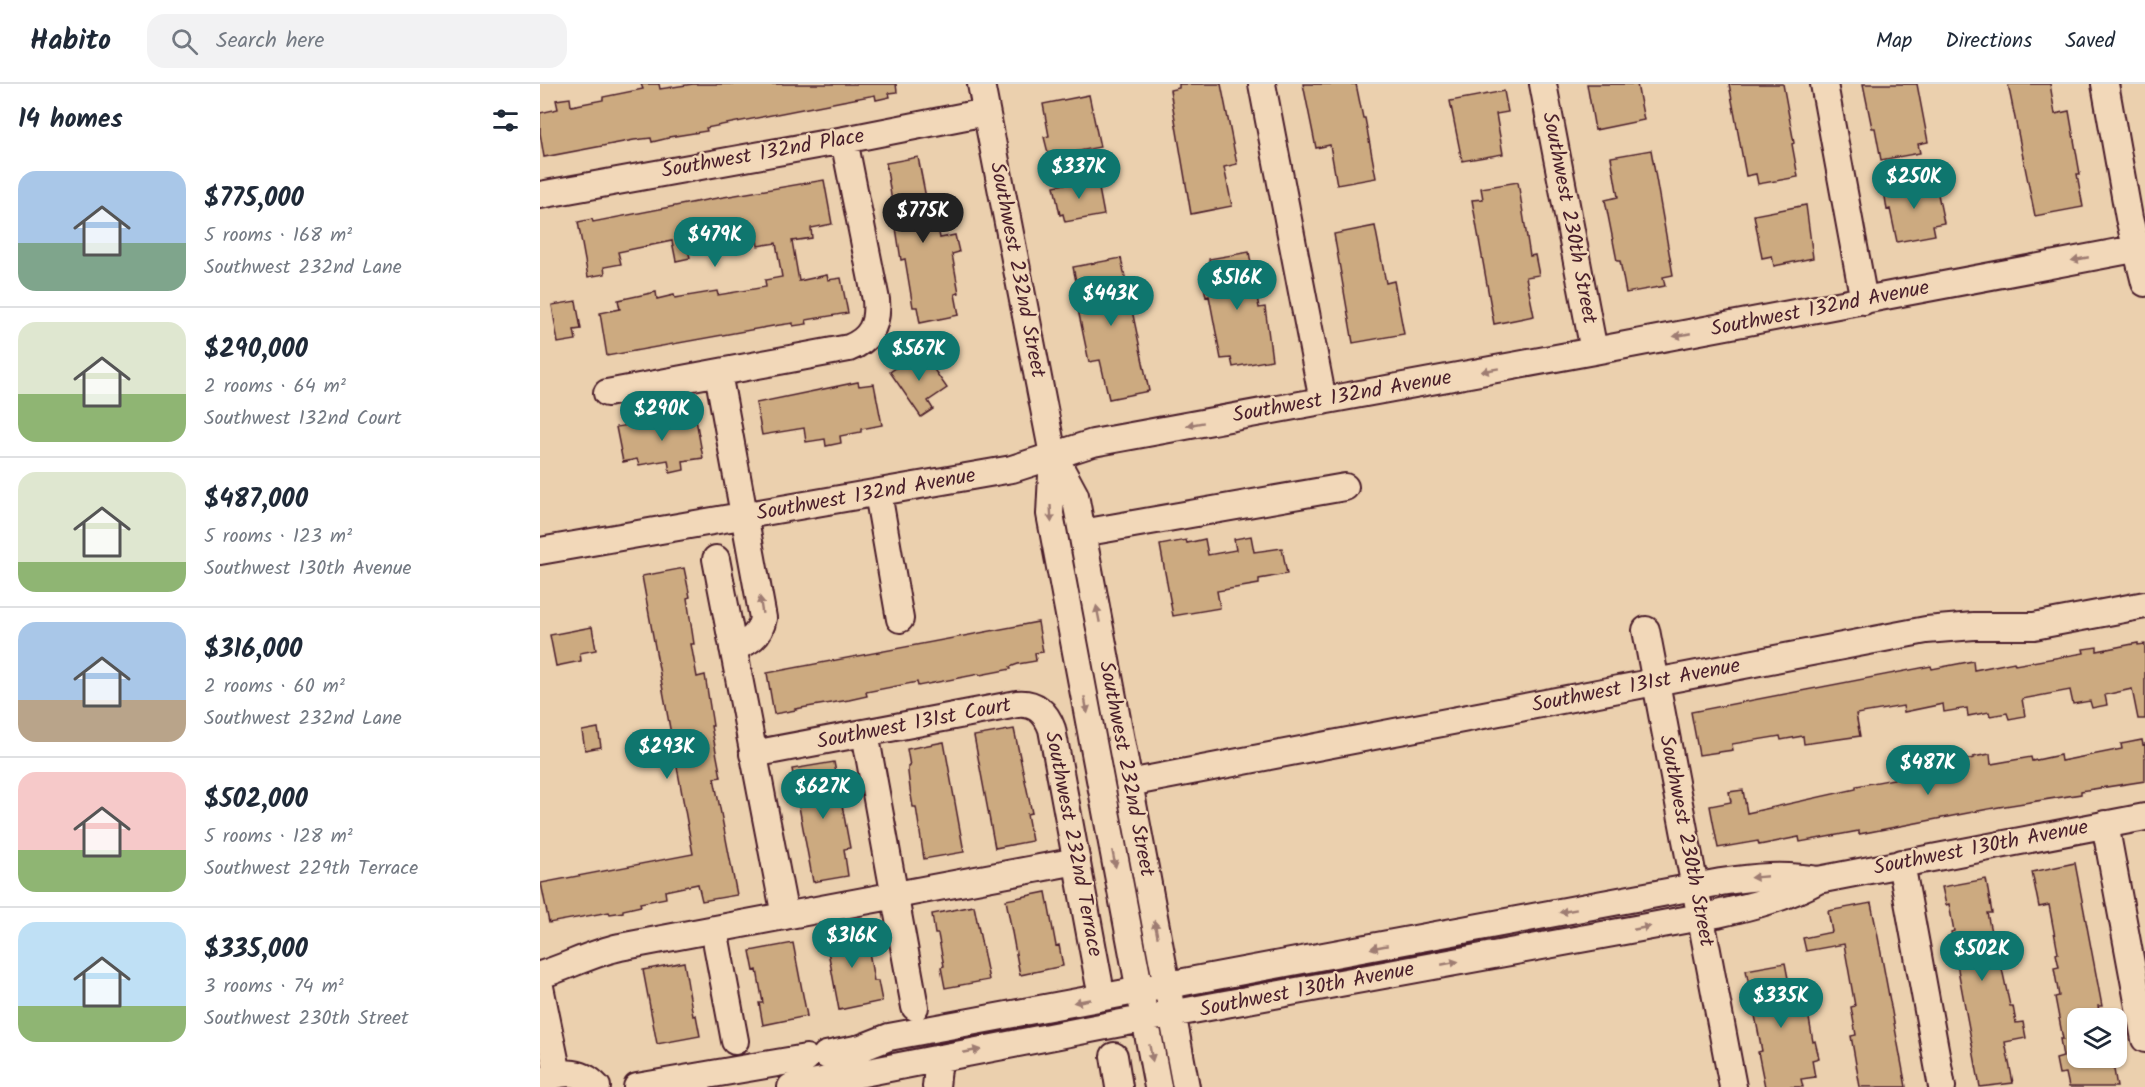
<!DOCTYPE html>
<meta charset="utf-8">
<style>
body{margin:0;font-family:Kalam,sans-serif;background:#f2f2f3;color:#1f2937;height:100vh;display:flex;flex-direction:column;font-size:22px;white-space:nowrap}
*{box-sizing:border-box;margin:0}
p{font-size:20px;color:#747a83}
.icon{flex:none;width:33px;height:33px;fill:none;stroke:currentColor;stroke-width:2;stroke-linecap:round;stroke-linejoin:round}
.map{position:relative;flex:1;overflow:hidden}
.drawer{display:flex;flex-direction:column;background:#fff;width:540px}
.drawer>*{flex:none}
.controls{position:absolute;left:1527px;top:924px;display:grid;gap:12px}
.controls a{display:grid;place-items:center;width:60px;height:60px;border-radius:12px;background:#fff;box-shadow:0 2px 4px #0004;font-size:30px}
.price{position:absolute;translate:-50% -51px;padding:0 14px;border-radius:21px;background:#0f766e;color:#fff;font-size:20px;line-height:39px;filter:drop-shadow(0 2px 3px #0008)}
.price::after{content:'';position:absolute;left:50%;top:36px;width:18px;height:14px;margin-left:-9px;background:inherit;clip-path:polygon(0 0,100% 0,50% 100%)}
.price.selected{background:#222;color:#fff}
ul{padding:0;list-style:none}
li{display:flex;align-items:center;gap:18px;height:150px;padding:0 18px}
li+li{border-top:2px solid #e0e1e3}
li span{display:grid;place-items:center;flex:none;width:168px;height:120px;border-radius:18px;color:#555}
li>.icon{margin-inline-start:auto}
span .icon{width:72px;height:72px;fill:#fffc;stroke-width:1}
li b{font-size:26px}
h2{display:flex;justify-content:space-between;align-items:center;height:72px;padding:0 18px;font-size:26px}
header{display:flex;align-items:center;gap:36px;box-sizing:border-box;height:84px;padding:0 30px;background:#fff;border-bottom:2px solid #e0e1e3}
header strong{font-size:28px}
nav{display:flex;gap:33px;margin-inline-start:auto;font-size:21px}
.search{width:420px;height:54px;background:#f2f2f3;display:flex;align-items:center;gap:15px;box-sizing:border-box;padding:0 21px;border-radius:18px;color:#747a83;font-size:22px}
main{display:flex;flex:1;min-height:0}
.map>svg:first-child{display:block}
.building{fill:#ccaa80;stroke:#4a1f2b;stroke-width:1.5}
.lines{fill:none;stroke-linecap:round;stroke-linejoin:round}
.minor-casing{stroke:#4a1f2b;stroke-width:30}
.minor{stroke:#f2d8b9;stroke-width:26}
.oneway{fill:#9e7c72}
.labels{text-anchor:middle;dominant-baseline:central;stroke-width:4.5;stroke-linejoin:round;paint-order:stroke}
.street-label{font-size:21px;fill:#4a1f2b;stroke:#f2d8b9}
</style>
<header>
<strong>Habito</strong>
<div class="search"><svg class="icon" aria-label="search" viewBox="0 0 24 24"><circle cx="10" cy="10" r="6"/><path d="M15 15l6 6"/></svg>Search here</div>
<nav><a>Map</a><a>Directions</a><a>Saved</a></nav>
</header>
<main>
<section class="drawer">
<h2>14 homes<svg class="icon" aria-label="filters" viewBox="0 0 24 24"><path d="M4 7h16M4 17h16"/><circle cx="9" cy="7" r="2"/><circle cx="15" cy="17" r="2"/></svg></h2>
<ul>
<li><span style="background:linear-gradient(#a9c7e8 60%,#7fa58c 0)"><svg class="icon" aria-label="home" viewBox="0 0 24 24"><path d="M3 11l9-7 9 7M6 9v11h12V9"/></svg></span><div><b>$775,000</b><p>5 rooms · 168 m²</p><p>Southwest 232nd Lane</p></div></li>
<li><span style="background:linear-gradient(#dfe7d0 60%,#8fb573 0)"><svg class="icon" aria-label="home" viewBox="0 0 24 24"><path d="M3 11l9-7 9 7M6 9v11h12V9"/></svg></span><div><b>$290,000</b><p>2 rooms · 64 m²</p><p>Southwest 132nd Court</p></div></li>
<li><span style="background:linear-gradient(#dfe7d0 75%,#8fb573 0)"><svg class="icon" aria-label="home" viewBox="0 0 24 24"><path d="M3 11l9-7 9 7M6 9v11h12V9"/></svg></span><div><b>$487,000</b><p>5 rooms · 123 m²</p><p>Southwest 130th Avenue</p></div></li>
<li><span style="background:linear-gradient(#a9c7e8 65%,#b9a48a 0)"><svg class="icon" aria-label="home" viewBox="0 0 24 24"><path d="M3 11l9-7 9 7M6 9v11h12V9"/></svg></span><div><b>$316,000</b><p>2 rooms · 60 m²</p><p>Southwest 232nd Lane</p></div></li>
<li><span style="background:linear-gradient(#f6c9c9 65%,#8fb573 0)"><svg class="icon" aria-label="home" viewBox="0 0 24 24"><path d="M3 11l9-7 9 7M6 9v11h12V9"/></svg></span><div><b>$502,000</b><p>5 rooms · 128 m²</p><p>Southwest 229th Terrace</p></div></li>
<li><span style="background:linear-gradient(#bfe0f5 70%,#8fb573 0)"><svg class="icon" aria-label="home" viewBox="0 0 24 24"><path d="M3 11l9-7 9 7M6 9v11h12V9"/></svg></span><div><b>$335,000</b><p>3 rooms · 74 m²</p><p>Southwest 230th Street</p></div></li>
</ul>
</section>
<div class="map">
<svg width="1605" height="1003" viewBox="0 0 1605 1003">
<rect width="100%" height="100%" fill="#ebd0ae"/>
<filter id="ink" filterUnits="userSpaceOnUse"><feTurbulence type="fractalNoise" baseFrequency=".0167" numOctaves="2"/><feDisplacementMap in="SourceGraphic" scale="12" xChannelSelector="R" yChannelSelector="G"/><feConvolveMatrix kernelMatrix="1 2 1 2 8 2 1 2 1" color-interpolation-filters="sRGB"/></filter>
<g filter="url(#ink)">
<path class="building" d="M101,0H119L120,5L153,0H356L357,8L349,9L350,13L336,16L335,11L303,17L166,44L167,47L129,53V54L112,58L111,54L94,56L4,73L0,49V29L18,25L16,16L30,14L31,22L63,16V13L103,5Z
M639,0H681L697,80L684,83L692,122L651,130L630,6L639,4Z
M763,0H816L823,34H825L836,94L797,101L790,61L776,64Z
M1047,0H1097L1104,36L1055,46Z
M1189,0H1243L1254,59L1252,60L1258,93L1218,100L1216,90L1206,92Z
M1323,0H1377L1388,58L1378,60L1380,69L1341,76L1335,44H1332Z
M1468,0H1510L1515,30L1529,27L1540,90H1537L1543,123L1495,132Z
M964,7L968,28L956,30L963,70L922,77L910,17Z
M549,11L560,63L509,73L504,53L509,52L503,20Z
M1111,66L1133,191L1123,193L1125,202L1086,209L1080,177H1077L1065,116L1078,113L1071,73Z
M378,73L386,114L392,113L400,154L415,151L419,168L412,170L419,209L415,210L419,231L380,239L377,223H373L365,175L361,176L346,79Z
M557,94L564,131L525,138L523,130L520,131L514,102Z
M284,96L292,140L271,144L272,154L252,157L259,197L287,191L288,196L301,194L308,229L266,236L267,240L253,242V239L233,242L67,272L60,229L80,225L78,216L116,208L117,215L134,211L135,214L177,207L178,211L226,203L225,196L242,193L236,159L218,162L215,142L167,151L169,161L148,165L150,174L136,177L132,157L78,168L81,180L64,183L65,190L48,193L38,138L52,135L53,138L166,116Z
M1395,96L1404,139L1393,141L1395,151L1357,158L1350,125L1347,126L1344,106Z
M978,98L990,172L995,171L999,191L986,193L994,232L954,240L932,116L943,115L941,104Z
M1266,121L1273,174L1234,182L1232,172L1222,174L1214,131Z
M835,142L846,199L854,197L864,250L813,259L794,150Z
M709,168L719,224L725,223L732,276L693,283L691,274L681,275L669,212L666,213L662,192L672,190L669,175Z
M581,174L609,307L569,315L560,276L549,278L536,216H540L533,183Z
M36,217L41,245L34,246L36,256L18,259L12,221Z
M381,267L407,304L388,317L393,325L381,333L350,288Z
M318,298L319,302L334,300L342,341L321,345V348L300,352L301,359L286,362L285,355L266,358L264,344L222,351L216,319Z
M155,330L163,374L143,377L144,386L130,389L128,376L99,381L97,375L83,378L76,343Z
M711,452L714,468L742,464L747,490L719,495V500L677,507L680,524L633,532L620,461L646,456L647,459L665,455L668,471L696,466L694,455Z
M144,484L150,513L147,514L154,560H151L157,593L165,591L173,642H171L181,693L174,694L197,811L162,817L158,800L125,807L126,814L100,819L101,822L83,826V828L70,830L69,828L9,839L1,799L153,770L102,492Z
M498,538L503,568L495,569L496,577L478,580L470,583L471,585L440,591L439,590L378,602L377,598L326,608L327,612L309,616L255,625L256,626L234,630L227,589Z
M52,543L56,566L40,569L41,577L16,582L10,551Z
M1598,559V561L1605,560V635H1598L1592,605L1565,611L1567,621L1552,624L1550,617L1533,620L1530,606L1482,615L1485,632L1469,635L1467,629L1450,632L1449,628L1428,632L1427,624L1404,628L1403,620L1364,628L1363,622L1316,630L1320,652L1264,660L1263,652L1241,656L1240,652L1192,660L1193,666L1159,671L1151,628L1391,582L1392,585L1433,577L1434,586L1474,578L1475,581L1544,569L1543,565L1557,563V567Z
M58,644L61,663L45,666L42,647Z
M474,645L492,729L487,730L492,757L455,764L434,652Z
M1602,656L1603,661L1605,660V697L1541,707V710L1459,723L1319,750V747L1260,758L1259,753L1219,761L1218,757L1178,764L1170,722L1191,718L1189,708L1203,706L1207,729L1316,705V702L1354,695L1353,688L1368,685L1370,696L1396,691L1395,682L1434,674L1433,673L1450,670L1451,680L1491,673L1492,677L1520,671L1521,677L1582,665L1581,660Z
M404,658L424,768L384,775L376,723H373L370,705L368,688V682H370L367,665Z
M294,678L310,764L304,765L308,792L273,798L252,685Z
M1535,779L1562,922H1558L1561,934H1538V974H1572L1577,1003H1529L1526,989L1519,990L1516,975L1523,973L1520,955H1523L1515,913L1519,912L1514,884L1519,883L1516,870L1518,869L1509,821L1499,823L1492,788Z
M1446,795L1452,829H1447L1458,881L1461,880L1470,922H1473L1476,939L1483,938L1486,954L1465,958L1473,999L1440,1003L1411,848L1414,847L1409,820L1406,821L1402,803Z
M506,808L516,862L519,861L523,882L480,891L466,816Z
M1331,819L1338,853L1366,1003H1320L1311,952L1316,951L1311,923L1315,922L1304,860L1266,867L1263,854L1292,848L1288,827Z
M434,822L449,896L405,904L401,883L404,882L398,850H395L392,830Z
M325,844L334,897H338L342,917L299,926L285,851Z
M253,859L267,932L223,941L219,919H223L217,886L214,887L210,867Z
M144,878L153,932L156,931L160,952L117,960L103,886Z
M1245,879L1253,920L1266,917L1273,958L1275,957L1279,974L1272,976L1275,993L1261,995L1263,1003H1225L1218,968L1222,967L1206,886Z"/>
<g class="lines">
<defs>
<path id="minor" d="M441,0L513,371L510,430L618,1003
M722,0L783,317
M1003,0L1054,267
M1284,0L1324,217
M1565,0L1589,134L1605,199
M0,111L304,56L446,28
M178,289L223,534C220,552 209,558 193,564
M67,309L309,264C332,255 338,239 336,216L304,56
M514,372L535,411L646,1003
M338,409L360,535
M542,449L805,403
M0,467L472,385L553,359L1054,267L1605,163
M176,475L245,832
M1106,546L1193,1003
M325,649L375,923
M213,670L477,620C495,618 506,628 512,645L559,898
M589,699L1386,546L1434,542H1494L1605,521
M1565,740L1605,955
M1361,779L1402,1003
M174,845L195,957
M0,891C27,883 52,869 80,863L537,777
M0,903L18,990
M286,971L321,964L349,953L1181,798C1214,793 1244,790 1278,796
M574,972L579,1003
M0,999C18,986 41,985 57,1003
M97,1003L266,974
M251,1003L576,940L1177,830C1213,822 1245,814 1278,796L1605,733
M396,1003L399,974"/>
</defs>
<use href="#minor" class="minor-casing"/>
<use href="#minor" class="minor"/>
</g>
<defs><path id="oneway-solid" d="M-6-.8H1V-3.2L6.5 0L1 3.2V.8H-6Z" transform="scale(1.5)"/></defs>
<g class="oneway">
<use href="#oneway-solid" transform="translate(1540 175) rotate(169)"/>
<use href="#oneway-solid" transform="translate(1142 251) rotate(169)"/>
<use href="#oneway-solid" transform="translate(950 286) rotate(170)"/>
<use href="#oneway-solid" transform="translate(655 340) rotate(170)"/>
<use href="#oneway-solid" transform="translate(511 430) rotate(87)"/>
<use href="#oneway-solid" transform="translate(221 521) rotate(-99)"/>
<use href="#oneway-solid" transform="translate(558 530) rotate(-101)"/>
<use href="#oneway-solid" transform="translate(546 621) rotate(79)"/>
<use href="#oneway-solid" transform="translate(574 775) rotate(79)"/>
<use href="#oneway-solid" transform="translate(1219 793) rotate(175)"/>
<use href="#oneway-solid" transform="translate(1028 827) rotate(170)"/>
<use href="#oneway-solid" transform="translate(1102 844) rotate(-11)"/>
<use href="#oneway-solid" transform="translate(616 845) rotate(-101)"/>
<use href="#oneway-solid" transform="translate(839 863) rotate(169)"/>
<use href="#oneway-solid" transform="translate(910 879) rotate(-11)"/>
<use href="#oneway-solid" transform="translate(542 917) rotate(169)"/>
<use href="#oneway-solid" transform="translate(432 967) rotate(-11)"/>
<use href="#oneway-solid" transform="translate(611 969) rotate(79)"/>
</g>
</g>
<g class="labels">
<g class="street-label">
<text transform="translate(223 70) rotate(-10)">Southwest 132nd Place</text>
<text transform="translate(1029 134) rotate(79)">Southwest 230th Street</text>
<text transform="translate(477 186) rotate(79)">Southwest 232nd Street</text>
<text transform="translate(1280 225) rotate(-11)">Southwest 132nd Avenue</text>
<text transform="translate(802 313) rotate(-10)">Southwest 132nd Avenue</text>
<text transform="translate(326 411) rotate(-10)">Southwest 132nd Avenue</text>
<text transform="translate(1096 602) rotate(-11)">Southwest 131st Avenue</text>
<text transform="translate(374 640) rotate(-11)">Southwest 131st Court</text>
<text transform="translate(586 685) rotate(79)">Southwest 232nd Street</text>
<text transform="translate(1146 757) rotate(79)">Southwest 230th Street</text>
<text transform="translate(533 760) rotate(79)">Southwest 232nd Terrace</text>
<text transform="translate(1441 764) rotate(-11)">Southwest 130th Avenue</text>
<text transform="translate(767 906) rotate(-11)">Southwest 130th Avenue</text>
</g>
</g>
</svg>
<div class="controls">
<a><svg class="icon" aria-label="layers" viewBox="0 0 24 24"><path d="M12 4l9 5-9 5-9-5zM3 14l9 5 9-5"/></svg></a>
</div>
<b class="price" style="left:539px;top:116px">$337K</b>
<b class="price" style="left:1374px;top:126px">$250K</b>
<b class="price selected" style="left:383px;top:160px">$775K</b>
<b class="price" style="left:175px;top:184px">$479K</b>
<b class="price" style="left:697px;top:227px">$516K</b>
<b class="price" style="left:571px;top:243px">$443K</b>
<b class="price" style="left:379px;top:298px">$567K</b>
<b class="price" style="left:122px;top:358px">$290K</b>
<b class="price" style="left:127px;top:696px">$293K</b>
<b class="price" style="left:1388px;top:712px">$487K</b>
<b class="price" style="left:283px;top:736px">$627K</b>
<b class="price" style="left:312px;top:885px">$316K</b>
<b class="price" style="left:1442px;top:898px">$502K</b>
<b class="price" style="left:1241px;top:945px">$335K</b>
</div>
</main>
